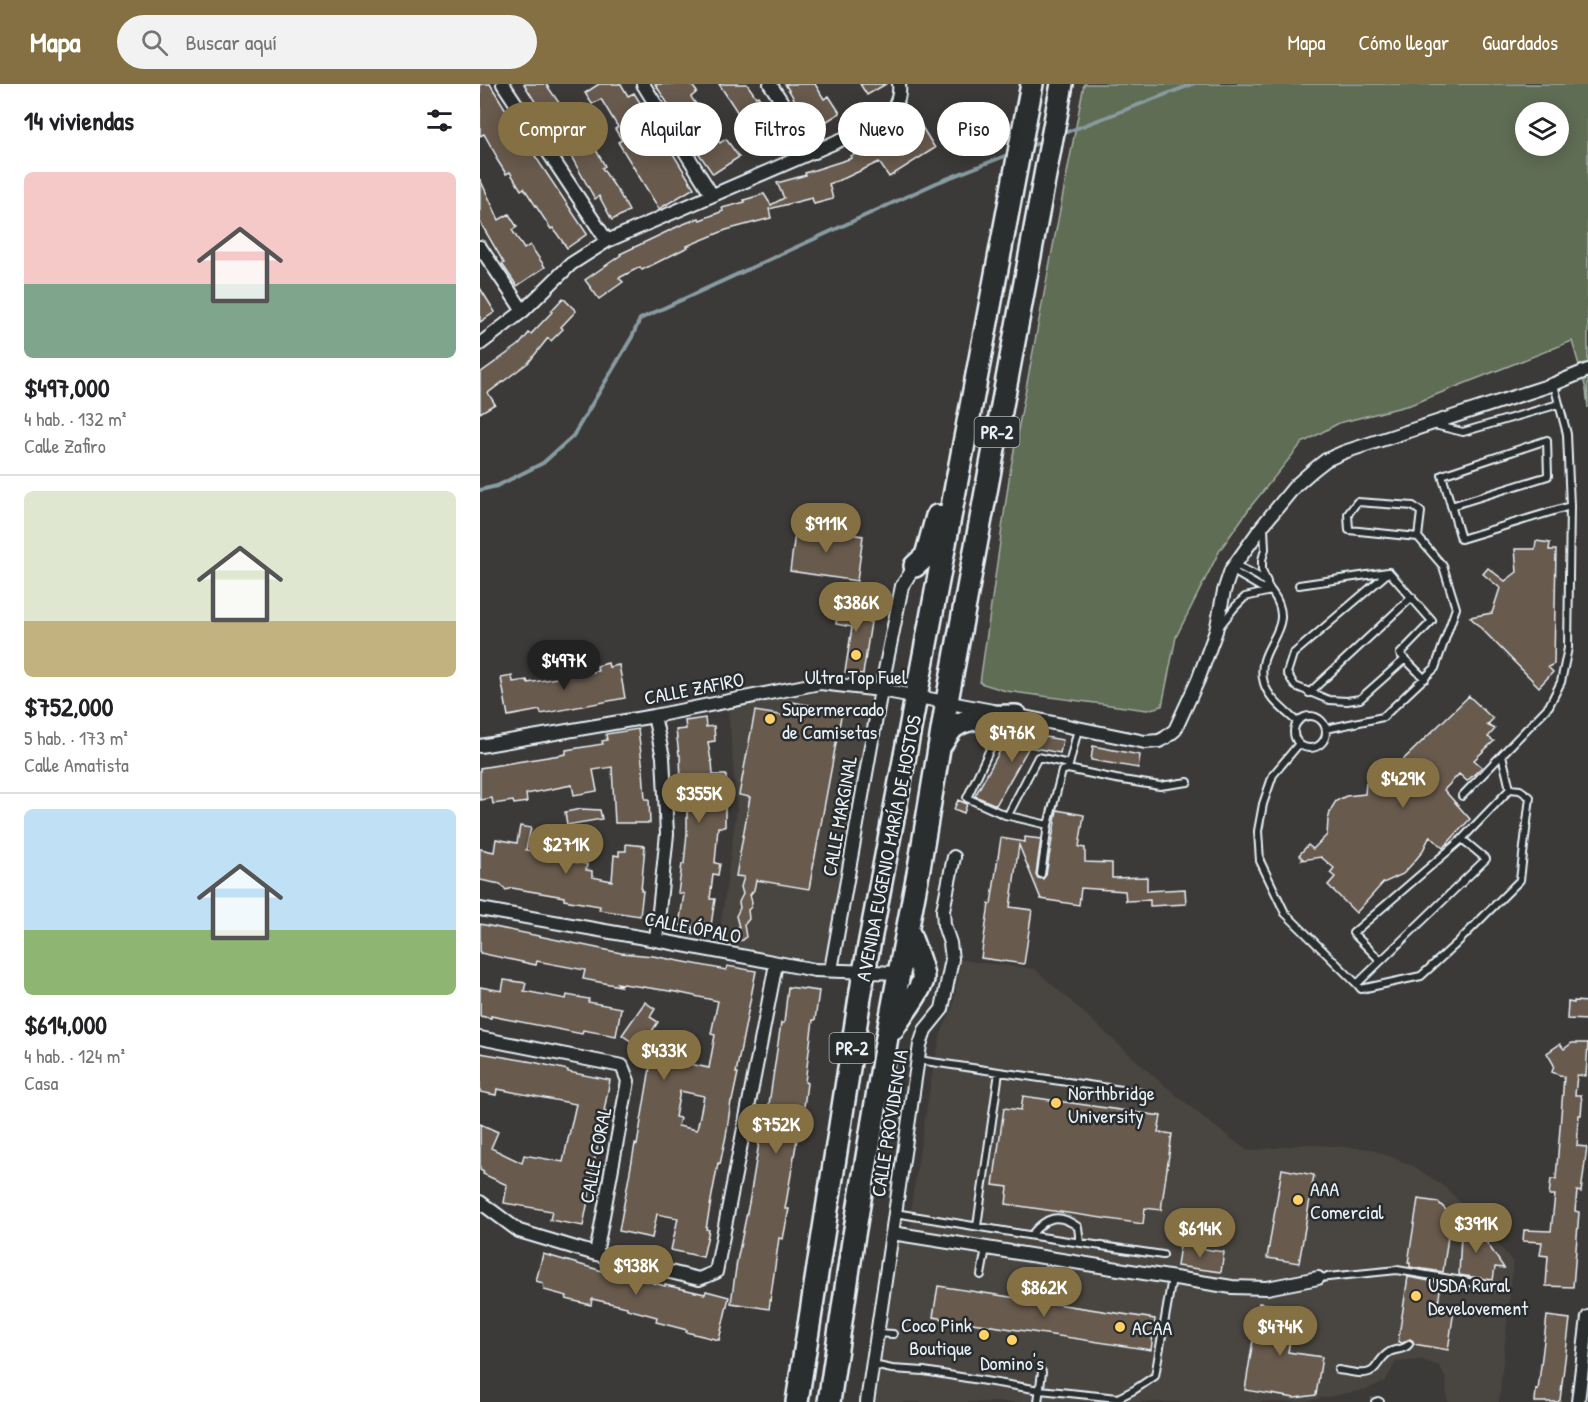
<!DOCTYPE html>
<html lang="es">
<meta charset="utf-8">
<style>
body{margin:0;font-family:"Patrick Hand",sans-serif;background:#f2f2f2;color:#202124;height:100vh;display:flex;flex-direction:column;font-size:22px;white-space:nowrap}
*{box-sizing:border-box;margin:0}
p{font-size:20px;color:#757577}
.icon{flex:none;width:33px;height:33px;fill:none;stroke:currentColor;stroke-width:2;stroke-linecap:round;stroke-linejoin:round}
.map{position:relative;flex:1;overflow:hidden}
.panel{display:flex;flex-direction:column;background:#fff;width:480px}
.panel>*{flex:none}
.hud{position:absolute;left:18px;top:18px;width:570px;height:54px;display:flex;gap:12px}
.tools{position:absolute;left:1035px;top:18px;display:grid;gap:12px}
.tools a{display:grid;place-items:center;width:54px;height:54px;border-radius:50%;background:#fff;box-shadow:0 3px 15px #0003;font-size:30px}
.price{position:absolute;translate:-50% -51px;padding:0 14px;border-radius:21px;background:#847042;color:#fff;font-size:20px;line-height:39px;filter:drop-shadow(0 2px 3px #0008)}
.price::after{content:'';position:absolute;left:50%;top:36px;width:18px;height:14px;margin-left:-9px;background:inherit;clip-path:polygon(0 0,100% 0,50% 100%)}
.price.selected{background:#222;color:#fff}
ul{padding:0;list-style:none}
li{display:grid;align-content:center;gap:12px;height:318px;padding:0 24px}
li+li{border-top:2px solid #e0e0e0}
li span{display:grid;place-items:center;height:186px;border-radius:9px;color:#555}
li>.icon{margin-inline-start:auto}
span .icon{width:108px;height:108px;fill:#fffc;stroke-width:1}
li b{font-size:26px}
h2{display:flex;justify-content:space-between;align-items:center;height:72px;padding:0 24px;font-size:26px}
.pill{padding:0 21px;border-radius:27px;background:#fff;box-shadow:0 3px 15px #0003;font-size:21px;line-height:54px}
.pill.selected{background:#847042;color:#fff}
header{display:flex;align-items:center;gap:36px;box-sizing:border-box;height:84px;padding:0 30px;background:#847042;color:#fff}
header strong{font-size:28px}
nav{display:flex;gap:33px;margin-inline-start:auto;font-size:21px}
.search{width:420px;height:54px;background:#f2f2f2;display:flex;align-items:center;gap:15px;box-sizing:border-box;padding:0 21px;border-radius:33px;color:#757577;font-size:22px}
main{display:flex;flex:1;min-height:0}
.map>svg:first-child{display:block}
.built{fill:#49443f}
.green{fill:#616d55;stroke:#a4afa6;stroke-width:1.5;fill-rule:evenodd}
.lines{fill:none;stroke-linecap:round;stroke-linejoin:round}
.stream{stroke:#879ca2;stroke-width:4}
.building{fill:#675a4e;stroke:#e8f1f8;stroke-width:1.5;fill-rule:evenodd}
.service-casing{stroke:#e8f1f8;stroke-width:10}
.minor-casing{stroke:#e8f1f8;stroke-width:16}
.trunk-casing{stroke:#e8f1f8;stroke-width:26}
.service{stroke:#2a2d2e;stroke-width:6}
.minor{stroke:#2a2d2e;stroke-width:12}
.trunk{stroke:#2a2d2e;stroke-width:21}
.poi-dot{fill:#ffd166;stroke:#2a2d2e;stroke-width:2}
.labels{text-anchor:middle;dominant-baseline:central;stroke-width:5;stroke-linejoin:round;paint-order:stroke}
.shield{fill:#2a2d2e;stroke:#afb6bb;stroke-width:1.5}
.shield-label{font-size:18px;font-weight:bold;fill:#e8f1f8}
.poi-label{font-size:20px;fill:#e8f1f8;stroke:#2a2d2e;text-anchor:start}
.street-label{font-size:20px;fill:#e8f1f8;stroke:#2a2d2e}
</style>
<header>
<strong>Mapa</strong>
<div class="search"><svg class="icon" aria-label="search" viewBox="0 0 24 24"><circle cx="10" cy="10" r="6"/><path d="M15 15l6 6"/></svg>Buscar aquí</div>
<nav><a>Mapa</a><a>Cómo llegar</a><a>Guardados</a></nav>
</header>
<main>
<section class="panel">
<h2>14 viviendas<svg class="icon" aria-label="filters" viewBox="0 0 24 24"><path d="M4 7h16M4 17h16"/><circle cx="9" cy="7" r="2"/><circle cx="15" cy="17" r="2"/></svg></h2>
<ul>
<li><span style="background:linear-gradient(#f6c9c9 60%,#7fa58c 0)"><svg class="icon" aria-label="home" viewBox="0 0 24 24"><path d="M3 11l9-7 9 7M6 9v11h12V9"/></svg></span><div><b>$497,000</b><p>4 hab. · 132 m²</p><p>Calle Zafiro</p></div></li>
<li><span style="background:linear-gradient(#dfe7d0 70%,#c2b280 0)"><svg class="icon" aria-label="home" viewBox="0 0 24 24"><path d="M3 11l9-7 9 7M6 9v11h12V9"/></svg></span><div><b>$752,000</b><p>5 hab. · 173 m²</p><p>Calle Amatista</p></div></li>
<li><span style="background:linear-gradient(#bfe0f5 65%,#8fb573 0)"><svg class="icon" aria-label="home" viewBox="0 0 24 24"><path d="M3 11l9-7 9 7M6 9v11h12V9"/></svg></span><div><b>$614,000</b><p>4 hab. · 124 m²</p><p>Casa</p></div></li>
</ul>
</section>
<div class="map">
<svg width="1108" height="1318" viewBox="0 0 1108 1318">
<rect width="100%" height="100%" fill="#3c3a38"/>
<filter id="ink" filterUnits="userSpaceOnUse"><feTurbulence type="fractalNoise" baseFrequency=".0167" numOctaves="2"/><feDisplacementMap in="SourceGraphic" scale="12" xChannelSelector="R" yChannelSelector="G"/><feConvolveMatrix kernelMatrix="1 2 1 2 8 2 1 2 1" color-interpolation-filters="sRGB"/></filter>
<g filter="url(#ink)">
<path class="built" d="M360,605L395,610L348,879L238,860L257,725L248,624Z
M481,876L555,885L677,995L734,1042L768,1067L827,1060L891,1065L933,1082L966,1104L1001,1140L1033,1178L1019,1318H969L967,1316L966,1295L959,1282L942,1276L916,1278L905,1297L888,1305L822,1318H395L421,1143L431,1142L432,1115L452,991L461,949L473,923Z"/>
<path class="green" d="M604,0H1108V324L1106,305L1092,257L930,321L859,339L822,359L771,422L740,466L696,553L682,622L667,626L526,607L500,599L530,388ZM1046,28H1078V62H1046Z"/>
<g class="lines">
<path class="stream" d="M579,51L713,0
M548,63L564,57
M0,406L17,402L63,379L93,352L152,253L160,235L456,99L530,70"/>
</g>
<path class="building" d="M0,0H10L34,39L36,38L46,55L49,54L59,69L55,72L107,150L87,164L73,144L71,145L44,104L41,106L30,88L26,90L16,74L17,73L4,50L0,52Z
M44,0H66L95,42L93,43L111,69L116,66L125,82L122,84L139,109L149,127L132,136L119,112L115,115L92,74L70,42Z
M119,0H141L148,12L154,9L161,20L156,23L167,40L173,37L214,104L179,125L138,58L142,56L135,45L138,43L121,15L112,20L105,9Z
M175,0H211L217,8L211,13L227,36L225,38L240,59L246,55L259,73L233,90L206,51L205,52L191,30L194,29Z
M239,0H267L276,13L278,12L284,22L283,23L292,41L289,43L297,56L276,68L270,58L275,55Z
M305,0H335L344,15L349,12L360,29L336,44L322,21L319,23Z
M380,0H406L387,11Z
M437,35L455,64L409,93L399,78L365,94L349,100L353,115L334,120L332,114L289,125L291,134L246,146L207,162L208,163L162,186L160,183L139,194L143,198L119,215L105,196L141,171L140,170L201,141L219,134L220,136L243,127L242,124L265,118L264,116L284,110L291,121L304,114L297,99L326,91L325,89L372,74L371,72L382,67L383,69Z
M0,95L19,136L29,130L37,143L32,146L44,165L50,161L65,183L37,202L22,180L24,179L0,138Z
M0,204L15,228L0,238Z
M83,214L96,227L81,243L83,245L71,257L68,254L49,278L8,309L15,320L0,329V289L39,261L49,249L51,250L72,228L71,227Z
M316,442L383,452L377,497L310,487Z
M1056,457L1070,459L1069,466H1076L1074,580L1068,583L1073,588L1059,603L990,533L1012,529L1020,504L1003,490L1008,484L1025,497L1037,488L1035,465H1055Z
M360,516L390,521L387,538H391L383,590L365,588L372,543L356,540Z
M128,579L129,583L139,581L145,614L61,630L60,626L28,632L21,594L32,592L33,598L47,596L48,599L88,592V587L93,586L99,585V590L118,587L117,582Z
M989,612L1013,635L1007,641L1015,645L1008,653L1014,657L994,676L1002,683L987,697L979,690L964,706L990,735L963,764L950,752L942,768L933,779L923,790L903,799L876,829L848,801L855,793L850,789L854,784L841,773L822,776L823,775L819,771L828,761L833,765L847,751L848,736L851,725L856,717L866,712L885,710L886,699L897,701Z
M307,617L362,627L329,805L276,796L274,806L270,811L272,818L271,823L268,826L269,835L264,841L266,853L263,856L258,857L253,854L252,850L254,846L259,843L256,832L260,824L259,818L263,810L261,803L264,793L256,792L270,713L259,711L275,627L305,632Z
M225,634L226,643L234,642L235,657L228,658L231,677H232L233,691H246V701L234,702V723H245V743H238L235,779L240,780L238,791L233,790L230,815H235L231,841L225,840L224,850L212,849L213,843L199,841L204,810L198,809L202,780H204L207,749V725H202L200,671H199L196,646L206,645L205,637Z
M158,645L163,686L165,715H169L170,739H135L132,683L113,686L117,707L94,711L92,701L46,710L47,718L34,720L33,717L13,720L12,714L0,716V684L86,670V666L123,660L122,657L127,656L126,650Z
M531,647L583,656L580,669L549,663L516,721L495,712Z
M613,662L660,671L658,684L611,676Z
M478,716L487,720L484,729L474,725Z
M101,725L120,726L122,735L87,741L85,728Z
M577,726L604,731L599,763L605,764V778L632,779V794L667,793V807L705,805L706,820L670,822V816L646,817L645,807L601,804L599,821L561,815L539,761L530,823L552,826L544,880L501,874L509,820H511L521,754L545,758V753L561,755L556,790L558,794L563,795L566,791Z
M40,742L51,744L46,766L75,771V775L107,780L106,786L112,787V793L132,797L134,771L139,772V767H146V760L165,762L161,807H163L160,832L119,826L120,822L84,816V813L32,804L26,806L20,800L0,796V765L14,768L16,755L37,759Z
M0,840L141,869L173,872L246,886L247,882L276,887L256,989H258L252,1017H251L246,1052L240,1080L238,1079L232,1111L226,1145L229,1146L223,1173L191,1166L198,1134L177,1130L172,1154L139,1147L155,1060L157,1061L172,972L229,984L235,951L231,950L238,917L196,908L137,899L140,902L103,895L105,886L57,877L56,881L0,869ZM200,1007L224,1012L217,1046L198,1042L200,1034L195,1033Z
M24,896L46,899L44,907L86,915L87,911L109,915L108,918L141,924L136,952L103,946L102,950L11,932V934L0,932V903L22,907Z
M308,903L339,907L335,936H333L325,998L327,999L320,1055H317L305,1125H309L303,1155L299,1154L289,1225L251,1219L257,1177L269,1119L280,1053L284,1054L301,939H304Z
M1094,917L1108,918V936L1087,935L1088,918L1094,919Z
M165,918L175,925L170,933L178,938L161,964L142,951Z
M1092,959H1108L1106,992L1097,991L1095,1011H1101L1102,1018L1101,1031H1099L1097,1062L1107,1063L1101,1108L1097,1107L1095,1127L1099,1128L1093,1203L1066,1202L1068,1172L1060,1171L1062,1158L1043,1157L1044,1146L1071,1147L1075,1111H1069L1071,1095H1076L1084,993L1072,988L1074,981L1067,969L1080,960L1084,965Z
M0,969L53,978L88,986V988L130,996L124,1027H126L112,1087H114L103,1142L70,1136L72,1127L24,1119L27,1101L3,1090L4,1088L0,1086V1040L18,1048L11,1064L42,1079L44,1071L83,1078L96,1020L17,1005L16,1011L0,1008Z
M543,1012L681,1032L678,1048L692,1050L681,1126L665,1124L663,1140L526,1120L528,1103L513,1101L524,1024L541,1026Z
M802,1085L834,1091L819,1179L787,1174Z
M938,1115L958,1118L971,1131L963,1188L930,1183V1179H928Z
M982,1131L999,1147L1024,1184L1015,1183L1013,1196L979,1191Z
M700,1161L744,1168L741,1188L697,1182Z
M63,1170L154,1196L155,1194L185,1202V1201L225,1210L226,1207L249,1213L239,1256L206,1248L207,1246L176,1238L177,1233L147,1225V1223L112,1215L111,1221L86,1215L87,1212L64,1206L63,1199L56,1197Z
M928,1193L961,1199L958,1220L972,1222L971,1226H974L968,1266L934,1260L933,1257L930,1255L923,1259L918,1258Z
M458,1202L675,1235L671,1266L453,1233Z
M779,1219L815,1224L808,1268L842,1273L836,1311L815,1314L765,1306Z
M1067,1232L1090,1235L1080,1316L1078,1318H1055L1056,1305L1058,1306Z"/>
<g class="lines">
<defs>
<path id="service" d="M954,341L983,348L1079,320
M971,422L1068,392L1067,356L962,391L981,455L1090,422
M784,444L785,465L782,476V486L787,498
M756,481C764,486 777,490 784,497C787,499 789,505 792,508C820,546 773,561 784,599C788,614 805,627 816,637
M751,486L780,503L790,507
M819,501L908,488
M740,542L755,523L765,513L791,507
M925,575L880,615L867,617L849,616L815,602L807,589L813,570L909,488L952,537L920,570L945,595
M829,609L932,513
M814 648a16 16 0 1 1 32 0a16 16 0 1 1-32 0Z
M846,645L903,633L955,584L976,524L963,482L938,453L941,428L933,422L877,418L868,430L869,446L938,453
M818,661L793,691L783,720L778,747L780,777L805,829L877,900
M510,665L487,714L525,731L568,741
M1022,671L1030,705L1040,706L1050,713L1040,796L976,860L941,892L881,905L877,900L1006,775L982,755L1030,705
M588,685L636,695L680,702L708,698
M982,712L1069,622L1081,598L1088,564L1090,422L1087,350L1074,301
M528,731L558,673L589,680
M561,790L568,741L582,687L588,685L598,645
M901,877L873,849L982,755
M438,976L662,1009
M415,1129L554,1152L683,1171
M497,1142L519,988
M551,1151C566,1133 578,1128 598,1143L600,1159
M501,1191L506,1164
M838,1194L917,1186L1018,1203
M397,1249L413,1250
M393,1281L412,1285L444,1287L560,1306L638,1314L654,1306L675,1292L692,1194
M858,1286C869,1287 887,1294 895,1284C899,1279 902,1273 908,1269C915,1264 924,1267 929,1260
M558,1318L562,1288
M895,1318L898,1317L900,1318"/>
<path id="minor" d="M23,0L127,157
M163,0L232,111
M290,0L335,68
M0,163L43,227
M0,260L43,227L91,180L127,157L402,38C413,26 421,17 419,0
M530,630L665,658L679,657L685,654L695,646L718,596L736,547L744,507L751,486L783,441L815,402L832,387L846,376L864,368L1074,300L1108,286
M174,632L183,673L187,750L176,856
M0,662L174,632L340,599L401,606L513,627
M0,825L176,856L335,886L419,889
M351,886L401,606L422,502L435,482
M0,954L142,982L148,997L116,1170
M0,1118L39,1147L116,1170L219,1195L236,1188L296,880
M412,1149L752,1203L787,1204L838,1194
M387,1318L440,961L445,946L462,925L472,875L470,859L464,841L463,826L474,773
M1098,1318L1108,1233"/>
<path id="trunk" d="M435,482L446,472L457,432
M459,663C464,657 468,648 474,643C488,632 519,632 536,632
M413,945C420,933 441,907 443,895C444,887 432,858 429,849
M317,1318L384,888L552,0
M349,1318L373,1157L407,953L439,784L467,617L582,0"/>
</defs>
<use href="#service" class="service-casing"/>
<use href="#minor" class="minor-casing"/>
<use href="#trunk" class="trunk-casing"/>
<use href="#service" class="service"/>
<use href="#minor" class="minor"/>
<use href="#trunk" class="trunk"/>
</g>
</g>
<g class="poi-dot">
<circle cx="376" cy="571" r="6"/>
<circle cx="290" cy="635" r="6"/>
<circle cx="576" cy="1019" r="6"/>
<circle cx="818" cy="1116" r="6"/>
<circle cx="936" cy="1212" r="6"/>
<circle cx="640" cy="1243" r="6"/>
<circle cx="504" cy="1251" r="6"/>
<circle cx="532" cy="1256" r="6"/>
</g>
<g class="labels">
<g class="shield">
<rect x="494.5" y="333" width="45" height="30" rx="4.5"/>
<rect x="349.5" y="949" width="45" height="30" rx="4.5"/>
</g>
<g class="shield-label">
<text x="517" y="348">PR-2</text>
<text x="372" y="964">PR-2</text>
</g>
<g class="poi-label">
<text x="376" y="592" text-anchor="middle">Ultra Top Fuel</text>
<text x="302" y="624">Supermercado<tspan x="302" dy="23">de Camisetas</tspan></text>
<text x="588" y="1008">Northbridge<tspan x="588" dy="23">University</tspan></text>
<text x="830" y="1104">AAA<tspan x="830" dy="23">Comercial</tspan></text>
<text x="948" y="1200">USDA Rural<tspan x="948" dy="23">Develovement</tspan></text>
<text x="492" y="1240" text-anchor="end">Coco Pink<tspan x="492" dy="23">Boutique</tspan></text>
<text x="652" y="1243">ACAA</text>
<text x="532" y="1278" text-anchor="middle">Domino's</text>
</g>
<g class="street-label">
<text transform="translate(214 604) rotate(-11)">CALLE ZAFIRO</text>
<text transform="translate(359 732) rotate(-80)">CALLE MARGINAL</text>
<text transform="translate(408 764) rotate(-79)">AVENIDA EUGENIO MARÍA DE HOSTOS</text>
<text transform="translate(213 843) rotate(11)">CALLE ÓPALO</text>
<text transform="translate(409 1039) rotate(-81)">CALLE PROVIDENCIA</text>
<text transform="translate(115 1071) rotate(-79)">CALLE CORAL</text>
</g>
</g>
</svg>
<div class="tools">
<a><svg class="icon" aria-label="layers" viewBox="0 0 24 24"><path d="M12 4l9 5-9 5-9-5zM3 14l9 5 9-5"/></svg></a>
</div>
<b class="price" style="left:346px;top:470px">$911K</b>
<b class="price" style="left:376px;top:549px">$386K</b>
<b class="price selected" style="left:84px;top:607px">$497K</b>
<b class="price" style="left:532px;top:679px">$476K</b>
<b class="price" style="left:923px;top:725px">$429K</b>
<b class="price" style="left:219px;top:740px">$355K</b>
<b class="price" style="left:86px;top:791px">$271K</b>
<b class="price" style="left:184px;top:997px">$433K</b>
<b class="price" style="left:296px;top:1071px">$752K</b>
<b class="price" style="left:996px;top:1170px">$391K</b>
<b class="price" style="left:720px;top:1175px">$614K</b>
<b class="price" style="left:156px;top:1212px">$938K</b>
<b class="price" style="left:564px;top:1234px">$862K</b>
<b class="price" style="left:800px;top:1273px">$474K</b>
<div class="hud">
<a class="pill selected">Comprar</a>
<a class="pill">Alquilar</a>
<a class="pill">Filtros</a>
<a class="pill">Nuevo</a>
<a class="pill">Piso</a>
</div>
</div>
</main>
